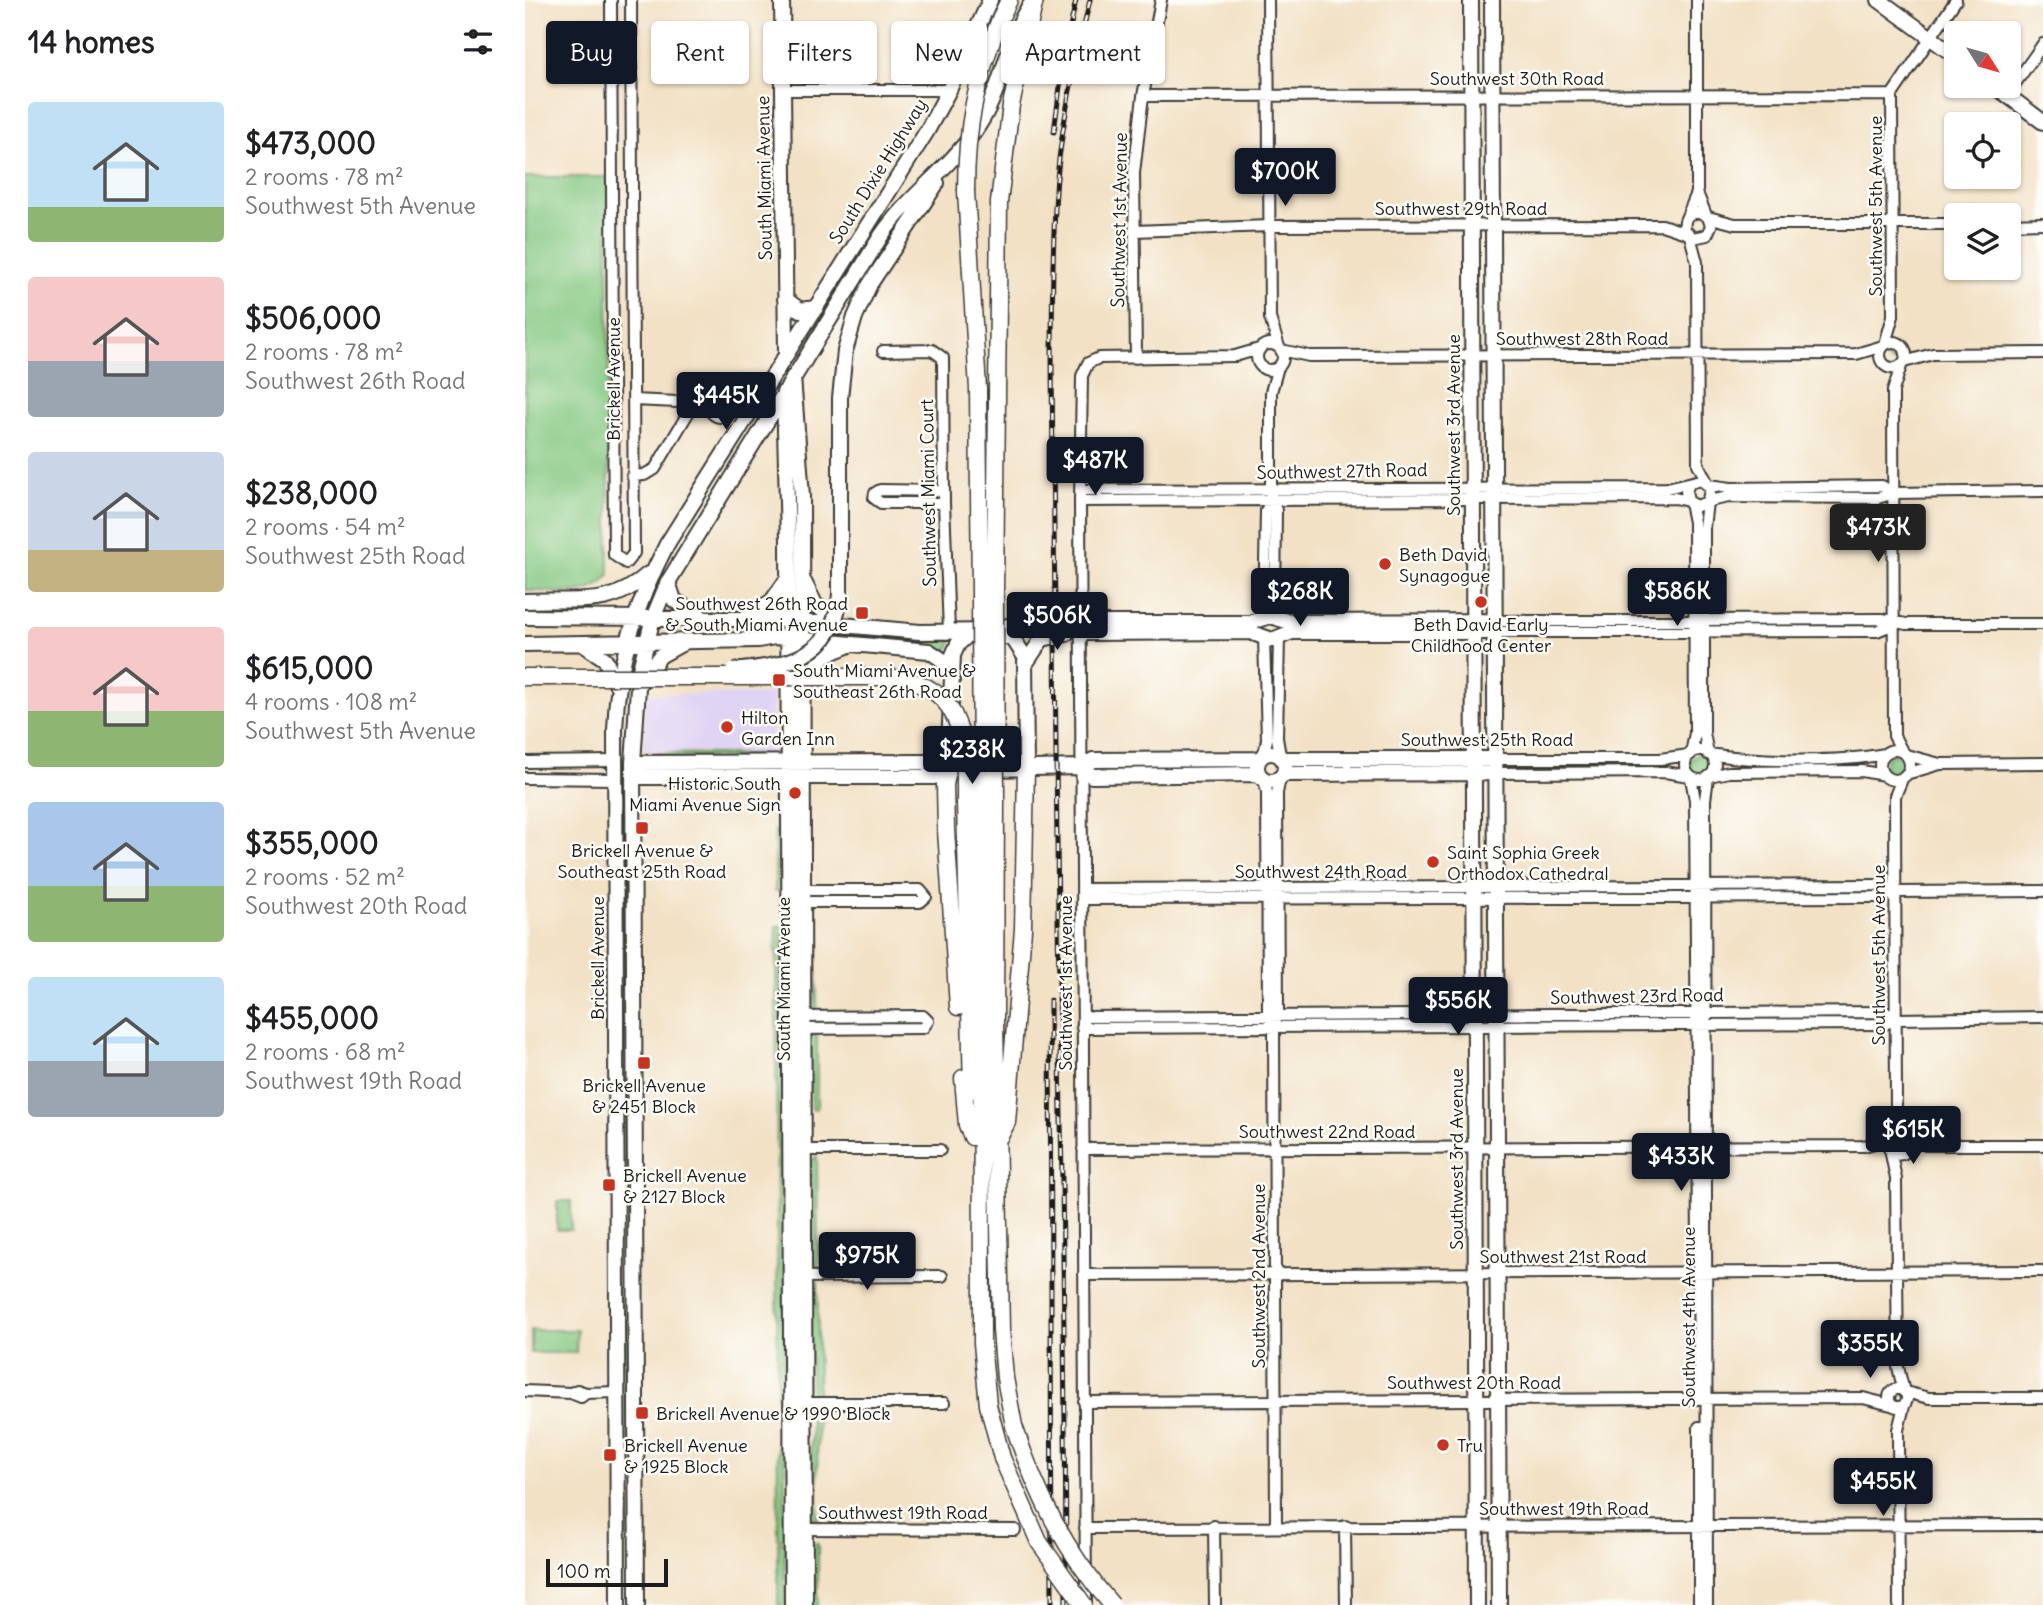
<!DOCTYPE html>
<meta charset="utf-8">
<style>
body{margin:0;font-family:Delius,sans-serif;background:#f6f6f6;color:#202124;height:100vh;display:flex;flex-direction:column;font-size:26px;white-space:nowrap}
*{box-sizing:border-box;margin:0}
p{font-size:23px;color:#757577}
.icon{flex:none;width:38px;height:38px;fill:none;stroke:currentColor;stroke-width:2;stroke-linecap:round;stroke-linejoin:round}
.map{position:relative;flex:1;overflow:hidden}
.details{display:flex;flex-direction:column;background:#fff;width:525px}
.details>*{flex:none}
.guide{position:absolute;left:21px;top:21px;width:665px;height:63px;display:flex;gap:14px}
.needle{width:46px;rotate:127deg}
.tools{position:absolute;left:1419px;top:21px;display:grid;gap:14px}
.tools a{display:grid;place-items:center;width:77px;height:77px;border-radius:7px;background:#fff;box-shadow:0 2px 5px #0004;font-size:35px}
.scale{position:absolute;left:21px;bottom:18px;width:122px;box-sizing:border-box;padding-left:7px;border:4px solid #1c1c1c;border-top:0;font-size:19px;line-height:24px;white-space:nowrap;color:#1c1c1c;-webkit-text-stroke:5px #fdfcf7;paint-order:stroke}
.price{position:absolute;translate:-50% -60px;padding:0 16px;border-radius:7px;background:#111827;color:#fff;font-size:23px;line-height:46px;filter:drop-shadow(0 2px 4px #0008)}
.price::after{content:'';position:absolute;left:50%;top:42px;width:21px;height:16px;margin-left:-10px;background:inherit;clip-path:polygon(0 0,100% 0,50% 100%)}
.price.selected{background:#222;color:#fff}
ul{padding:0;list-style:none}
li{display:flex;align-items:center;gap:21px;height:175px;padding:0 28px}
li span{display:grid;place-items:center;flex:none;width:196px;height:140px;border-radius:7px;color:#555}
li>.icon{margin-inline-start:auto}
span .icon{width:84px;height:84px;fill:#fffc;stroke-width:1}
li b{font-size:30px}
h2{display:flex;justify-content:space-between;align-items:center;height:84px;padding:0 28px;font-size:30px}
.pill{padding:0 24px;border-radius:7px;background:#fff;box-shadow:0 2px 5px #0004;font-size:24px;line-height:63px}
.pill.selected{background:#111827;color:#fff}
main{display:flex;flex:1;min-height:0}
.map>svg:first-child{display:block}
.built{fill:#e0d4f4}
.green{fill:#84c781;stroke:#50724e;stroke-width:2}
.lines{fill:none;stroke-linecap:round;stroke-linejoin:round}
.minor-casing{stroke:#3c3a35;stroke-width:14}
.major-casing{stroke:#3c3a35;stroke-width:18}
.highway-casing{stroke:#3c3a35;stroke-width:19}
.minor{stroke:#fff;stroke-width:10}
.major{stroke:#fff;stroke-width:14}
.highway{stroke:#fff;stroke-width:16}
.rail-casing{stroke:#1c1c1c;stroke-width:5}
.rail{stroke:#fdfcf7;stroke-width:2.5;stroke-dasharray:8;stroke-linecap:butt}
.major-bridge-casing{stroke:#3c3a35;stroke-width:18;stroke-linecap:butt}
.highway-bridge-casing{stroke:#3c3a35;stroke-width:19;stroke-linecap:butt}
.major-bridge{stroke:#fff;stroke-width:14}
.highway-bridge{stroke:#fff;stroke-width:16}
.poi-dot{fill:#c8321e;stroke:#fdfcf7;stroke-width:2.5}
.labels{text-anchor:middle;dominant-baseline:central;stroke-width:5;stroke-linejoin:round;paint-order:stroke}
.street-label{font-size:18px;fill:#1c1c1c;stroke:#fdfcf7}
.poi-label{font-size:18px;fill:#1c1c1c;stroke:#fdfcf7;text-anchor:start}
</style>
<main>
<section class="details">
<h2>14 homes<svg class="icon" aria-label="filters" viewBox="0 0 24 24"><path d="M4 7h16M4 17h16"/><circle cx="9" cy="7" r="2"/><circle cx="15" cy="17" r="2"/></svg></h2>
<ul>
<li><span style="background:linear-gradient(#bfe0f5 75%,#8fb573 0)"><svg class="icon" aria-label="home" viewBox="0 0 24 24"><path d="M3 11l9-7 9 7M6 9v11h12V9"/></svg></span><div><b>$473,000</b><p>2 rooms · 78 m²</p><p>Southwest 5th Avenue</p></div></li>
<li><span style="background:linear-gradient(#f6c9c9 60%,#9aa5b1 0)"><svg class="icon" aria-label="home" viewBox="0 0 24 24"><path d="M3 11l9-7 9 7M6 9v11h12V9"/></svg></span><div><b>$506,000</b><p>2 rooms · 78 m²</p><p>Southwest 26th Road</p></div></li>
<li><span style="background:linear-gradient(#c9d6e8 70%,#c2b280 0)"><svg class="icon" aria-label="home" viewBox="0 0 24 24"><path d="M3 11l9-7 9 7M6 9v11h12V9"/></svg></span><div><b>$238,000</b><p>2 rooms · 54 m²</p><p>Southwest 25th Road</p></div></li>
<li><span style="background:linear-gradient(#f6c9c9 60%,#8fb573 0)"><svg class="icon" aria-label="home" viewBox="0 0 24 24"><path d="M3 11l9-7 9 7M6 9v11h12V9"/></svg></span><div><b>$615,000</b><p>4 rooms · 108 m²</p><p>Southwest 5th Avenue</p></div></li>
<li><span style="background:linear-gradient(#a9c7e8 60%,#8fb573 0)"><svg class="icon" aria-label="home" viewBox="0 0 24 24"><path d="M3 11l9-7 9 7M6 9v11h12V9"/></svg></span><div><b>$355,000</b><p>2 rooms · 52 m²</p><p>Southwest 20th Road</p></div></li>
<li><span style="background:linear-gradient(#bfe0f5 60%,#9aa5b1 0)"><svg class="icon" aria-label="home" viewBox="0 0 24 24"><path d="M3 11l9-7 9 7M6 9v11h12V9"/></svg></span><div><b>$455,000</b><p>2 rooms · 68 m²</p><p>Southwest 19th Road</p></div></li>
</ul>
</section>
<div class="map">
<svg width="1518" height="1605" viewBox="0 0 1518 1605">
<rect width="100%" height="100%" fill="#fdfcf7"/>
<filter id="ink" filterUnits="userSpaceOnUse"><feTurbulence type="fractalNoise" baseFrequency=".0143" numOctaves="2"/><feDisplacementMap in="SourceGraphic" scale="14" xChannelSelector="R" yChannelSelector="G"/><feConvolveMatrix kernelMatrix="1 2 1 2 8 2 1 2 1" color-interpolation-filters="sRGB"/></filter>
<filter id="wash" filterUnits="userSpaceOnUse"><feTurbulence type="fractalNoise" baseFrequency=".00686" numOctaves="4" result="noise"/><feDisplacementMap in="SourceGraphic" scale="28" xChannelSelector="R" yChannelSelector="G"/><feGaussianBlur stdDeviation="1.57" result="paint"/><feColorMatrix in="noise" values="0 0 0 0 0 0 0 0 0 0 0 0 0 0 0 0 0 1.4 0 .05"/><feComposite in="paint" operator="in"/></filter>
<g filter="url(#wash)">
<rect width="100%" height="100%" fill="#f2e1c5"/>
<path class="built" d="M121,694H248V753L118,751Z"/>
<path class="green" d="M0,177H83L84,575C65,601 29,591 0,590Z
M1360 354a8 8 0 1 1 16 0a8 8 0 1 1-16 0Z
M410,638L428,641L420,655L346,640Z
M118,753L247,755V757L119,759Z
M1360 764a10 10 0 1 1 20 0a10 10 0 1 1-20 0Z
M1165 765a10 10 0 1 1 20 0a10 10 0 1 1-20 0Z
M96,775L100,785V860L104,876L102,978L100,975C99,908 95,843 96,775Z
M257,786V823L251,825L250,787Z
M250,830L257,832L258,889L255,891H250Z
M251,926L258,927L260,1539H253Z
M291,938L292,1013H290L285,1007L284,940Z
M99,1009L102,1011L104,1216L101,1217L98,1216Z
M292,1033V1109H287L285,1037Z
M292,1156L293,1270L286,1265V1161Z
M32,1201H46V1230H32Z
M101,1270L104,1271L105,1537L102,1538H100L98,1271Z
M293,1282V1397L286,1390L285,1290Z
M6,1330H52L51,1353H6Z
M292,1409L293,1523L286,1516V1418Z
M253,1542H260V1605H253Z
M287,1543H293V1605H287Z"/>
</g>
<g filter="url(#ink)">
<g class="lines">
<defs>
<path id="minor" d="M86,0L89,555L101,563L109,553L106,0
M743,0L745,318L754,347
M1172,0V193L1181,215
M257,90H424
M1482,95L1518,44
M618,96L1367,95
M1163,215L1174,212L1183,217L1186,226L1182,235L1168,238L1159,229L1160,221L1172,193
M1183,217L1210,224H1432
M1484,224L1518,223
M609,231L744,226L1137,225L1161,233
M1165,236L1172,262L1173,464L1182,482
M1355 355a13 13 0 1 1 26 0a13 13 0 1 1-26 0Z
M732 357a13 13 0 1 1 26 0a13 13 0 1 1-26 0Z
M1360,344L1368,316L1367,95L1431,0
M756,350L784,356L1331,354L1358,346
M358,351L407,350L418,358L419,503L424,631
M611,358L609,173L618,96L636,0
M1379,362L1408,354L1518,353
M1376,366L1368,391L1369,736L1378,753
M184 405a12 12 0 1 1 24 0a12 12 0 1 1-24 0Z
M108,400L175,403
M107,476L119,475L130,469L169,403
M1184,485L1206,488L1357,486L1369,493
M555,490L1142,488L1176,480L1186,488L1182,502L1172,506L1163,501L1161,491L1164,484
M419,491L355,490L350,493L349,498L356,503H419
M746,500L751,510L750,607L754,619
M555,501L1150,498L1163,501
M1184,501L1204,497L1353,498L1369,493L1518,491
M1182,502L1179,528V733L1183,754
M1165,503L1169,522L1170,733L1166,754
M739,618L741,511L746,500V392L753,367
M970,621L1357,619L1381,624H1518
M970,632L1352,631L1369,624
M754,637L752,738L755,755
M1355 765a15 15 0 1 1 30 0a15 15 0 1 1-30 0Z
M1160 765a15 15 0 1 1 30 0a15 15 0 1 1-30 0Z
M739,754L742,739L739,638
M1184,754C1233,762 1311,763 1360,754
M1381,755L1415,764L1518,763
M971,759H1135L1164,755
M0,762L90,761
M971,773L1140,772L1164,776
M1381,774L1415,764
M1184,776L1204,772L1337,771L1359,775
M0,778L90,779
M1166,778L1170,800L1174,1397
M739,779L742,792L743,1015L746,1021
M557,889L1359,885L1370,892
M557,899L1359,897L1370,892L1518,891
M271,902H395L401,897L395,890H271
M271,1017L398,1016L403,1021L398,1028L271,1029
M558,1017L1360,1012L1371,1019
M557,1028L1360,1024L1371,1019L1518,1017
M1366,1137L1372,1135L1380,1138L1382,1145L1378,1154L1369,1155L1362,1146L1371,1114L1370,796L1378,777
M1380,1138L1401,1145H1518
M558,1149L1339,1146L1364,1139
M272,1150H415
M1366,1154L1371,1179L1373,1367L1379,1392
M559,1275L1518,1271
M272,1277L417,1276
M1364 1398a9 9 0 1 1 18 0a9 9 0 1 1-18 0Z
M0,1391L46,1393
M1380,1392L1404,1398H1518
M61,1393L56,1397L46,1393L52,1390L61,1393L92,1392
M559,1402L1338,1398L1366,1405
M272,1403H419
M689,1526L690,1605
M751,1526L749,1026L753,1015L752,793L755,778
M820,1526L821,1605
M560,1528L1518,1525
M273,1529L490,1530
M561,1605L555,501L557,376L563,363L574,358L710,356L734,349
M1174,1605V1427
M1182,1605L1180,800L1183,777
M1374,1605L1373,1430L1379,1406"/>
<path id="major" d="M257,0L261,354
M946,0L952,1605
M967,0L974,1605
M1354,0L1432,57
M1470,86L1518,122
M260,299L275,310L291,308
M268,377L277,496L280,1605
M259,392L263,540L267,1605
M143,582L149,600L178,618
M279,582L290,604L315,624
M315,594V398L320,351L330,317L345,284L412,183
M0,601C50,598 84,610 123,574
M0,617L250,619L395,632L465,631L483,626L574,623H725L745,616L765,622L970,621
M220,618L247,601L261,581
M467,631L489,640L500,657L501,768
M562,633L725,632L747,640L767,632H970
M56,643L80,659L91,684
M0,644L233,640L250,637L404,651L416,659L426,673
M501,663L517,639L541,634
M117,681L135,656L160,642
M278,682L300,655L322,646
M732 767a14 14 0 1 1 28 0a14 14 0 1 1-28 0Z
M759,759H971
M108,763L409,762L423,769
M556,767L567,776L734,774
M423,769L428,655L433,644L446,632
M461,769L556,767L568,760L734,759
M759,774L971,773
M108,777H409L430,769
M93,1605L90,730C92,663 111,604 142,544L402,131L424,90L465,0
M112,1605L108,763L114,673L128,618L143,582L356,236C385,193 432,164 458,118C477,87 486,29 506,4"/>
<path id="highway" d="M475,19L484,0
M441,191L453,389L455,596
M470,595L474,202L486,105L510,0
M0,677H22
M423,769L420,785L421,830L433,1007
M440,802L447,1090
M456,802L457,1343L463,1405L477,1458
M471,802L470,1021L476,1330L480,1378L489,1426
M438,1078L442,1125L447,1137
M475,1136L482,1122L498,929L501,768"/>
</defs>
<use href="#minor" class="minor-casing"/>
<use href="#major" class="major-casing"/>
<use href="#highway" class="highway-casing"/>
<use href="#minor" class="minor"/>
<use href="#major" class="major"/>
<use href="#highway" class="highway"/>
<defs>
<path id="rail" d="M529,132L539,56L551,0
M525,1000L527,1605
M541,1605C541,1274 531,942 530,611C529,477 524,341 530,207C533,137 549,68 565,0"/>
</defs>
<use href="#rail" class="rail-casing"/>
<use href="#rail" class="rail"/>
<defs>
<path id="major-bridge" d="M208,671C260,666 310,658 315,594"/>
<path id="highway-bridge" d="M441,191C441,126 451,79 475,19
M470,595L471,802
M455,596L456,802
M22,677H353C437,678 441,734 440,802
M489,1426C511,1493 540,1552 587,1605
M477,1458L514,1542L559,1605"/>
</defs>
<use href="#major-bridge" class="major-bridge-casing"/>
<use href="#highway-bridge" class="highway-bridge-casing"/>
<use href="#major-bridge" class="major-bridge"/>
<use href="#highway-bridge" class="highway-bridge"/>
</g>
</g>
<g class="poi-dot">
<circle cx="860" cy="564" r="7"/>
<circle cx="956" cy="602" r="7"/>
<rect x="330" y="606" width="14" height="14" rx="3.5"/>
<rect x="247" y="673" width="14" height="14" rx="3.5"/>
<circle cx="202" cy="727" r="7"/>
<circle cx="270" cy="793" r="7"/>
<rect x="110" y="821" width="14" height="14" rx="3.5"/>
<circle cx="908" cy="862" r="7"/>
<rect x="112" y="1056" width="14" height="14" rx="3.5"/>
<rect x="77" y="1178" width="14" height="14" rx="3.5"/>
<rect x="110" y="1406" width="14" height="14" rx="3.5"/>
<circle cx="918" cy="1445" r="7"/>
<rect x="78" y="1448" width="14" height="14" rx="3.5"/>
</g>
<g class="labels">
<g class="street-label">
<text x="992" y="78">Southwest 30th Road</text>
<text transform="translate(353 171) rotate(-58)">South Dixie Highway</text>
<text transform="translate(239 178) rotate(-91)">South Miami Avenue</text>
<text transform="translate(1350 206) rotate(-90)">Southwest 5th Avenue</text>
<text x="936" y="208">Southwest 29th Road</text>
<text transform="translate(594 220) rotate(-89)">Southwest 1st Avenue</text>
<text x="1057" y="338">Southwest 28th Road</text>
<text transform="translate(88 379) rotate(-90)">Brickell Avenue</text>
<text transform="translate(928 425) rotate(-90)">Southwest 3rd Avenue</text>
<text transform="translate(817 471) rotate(-1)">Southwest 27th Road</text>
<text transform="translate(403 493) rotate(-91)">Southwest Miami Court</text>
<text x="962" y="739">Southwest 25th Road</text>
<text x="796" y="871">Southwest 24th Road</text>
<text transform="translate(1353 955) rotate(-90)">Southwest 5th Avenue</text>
<text transform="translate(72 958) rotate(-90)">Brickell Avenue</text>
<text transform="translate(258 979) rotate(-90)">South Miami Avenue</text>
<text transform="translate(540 983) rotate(-90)">Southwest 1st Avenue</text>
<text transform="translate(1112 996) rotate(-1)">Southwest 23rd Road</text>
<text x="802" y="1131">Southwest 22nd Road</text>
<text transform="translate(931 1159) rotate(-90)">Southwest 3rd Avenue</text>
<text x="1038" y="1256">Southwest 21st Road</text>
<text transform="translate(733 1276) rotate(-90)">Southwest 2nd Avenue</text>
<text transform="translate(1163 1317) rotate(-90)">Southwest 4th Avenue</text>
<text x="949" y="1382">Southwest 20th Road</text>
<text x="1039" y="1508">Southwest 19th Road</text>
<text x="378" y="1512">Southwest 19th Road</text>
</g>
<g class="poi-label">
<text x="874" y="554">Beth David<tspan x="874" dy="21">Synagogue</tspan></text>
<text x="323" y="603" text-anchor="end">Southwest 26th Road<tspan x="323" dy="21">&amp; South Miami Avenue</tspan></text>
<text x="956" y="624" text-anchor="middle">Beth David Early<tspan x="956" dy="21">Childhood Center</tspan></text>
<text x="268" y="670">South Miami Avenue &amp;<tspan x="268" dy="21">Southeast 26th Road</tspan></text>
<text x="216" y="717">Hilton<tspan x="216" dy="21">Garden Inn</tspan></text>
<text x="256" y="783" text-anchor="end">Historic South<tspan x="256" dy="21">Miami Avenue Sign</tspan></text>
<text x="117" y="850" text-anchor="middle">Brickell Avenue &amp;<tspan x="117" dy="21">Southeast 25th Road</tspan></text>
<text x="922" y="852">Saint Sophia Greek<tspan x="922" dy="21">Orthodox Cathedral</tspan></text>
<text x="119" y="1085" text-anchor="middle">Brickell Avenue<tspan x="119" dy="21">&amp; 2451 Block</tspan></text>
<text x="98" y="1175">Brickell Avenue<tspan x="98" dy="21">&amp; 2127 Block</tspan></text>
<text x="131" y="1413">Brickell Avenue &amp; 1990 Block</text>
<text x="99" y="1445">Brickell Avenue<tspan x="99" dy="21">&amp; 1925 Block</tspan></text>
<text x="932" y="1445">Tru</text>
</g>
</g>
</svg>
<div class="tools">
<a><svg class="needle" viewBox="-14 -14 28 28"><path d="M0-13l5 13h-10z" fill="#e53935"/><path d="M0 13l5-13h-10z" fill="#757577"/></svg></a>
<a><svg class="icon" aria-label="locate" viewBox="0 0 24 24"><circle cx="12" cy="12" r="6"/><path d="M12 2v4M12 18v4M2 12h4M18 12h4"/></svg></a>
<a><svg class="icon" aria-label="layers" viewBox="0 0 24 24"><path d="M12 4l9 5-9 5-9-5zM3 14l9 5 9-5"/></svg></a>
</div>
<div class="scale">100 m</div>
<b class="price" style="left:760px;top:208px">$700K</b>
<b class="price" style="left:201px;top:432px">$445K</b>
<b class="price" style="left:570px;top:497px">$487K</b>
<b class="price selected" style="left:1353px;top:564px">$473K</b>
<b class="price" style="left:775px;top:628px">$268K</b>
<b class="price" style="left:1152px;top:628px">$586K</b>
<b class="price" style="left:532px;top:652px">$506K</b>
<b class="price" style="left:447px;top:786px">$238K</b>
<b class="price" style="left:933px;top:1037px">$556K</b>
<b class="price" style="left:1388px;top:1166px">$615K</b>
<b class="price" style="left:1156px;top:1193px">$433K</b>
<b class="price" style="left:342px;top:1292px">$975K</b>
<b class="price" style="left:1345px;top:1380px">$355K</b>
<b class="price" style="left:1358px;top:1518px">$455K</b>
<div class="guide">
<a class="pill selected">Buy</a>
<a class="pill">Rent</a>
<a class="pill">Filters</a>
<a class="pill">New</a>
<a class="pill">Apartment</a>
</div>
</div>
</main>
